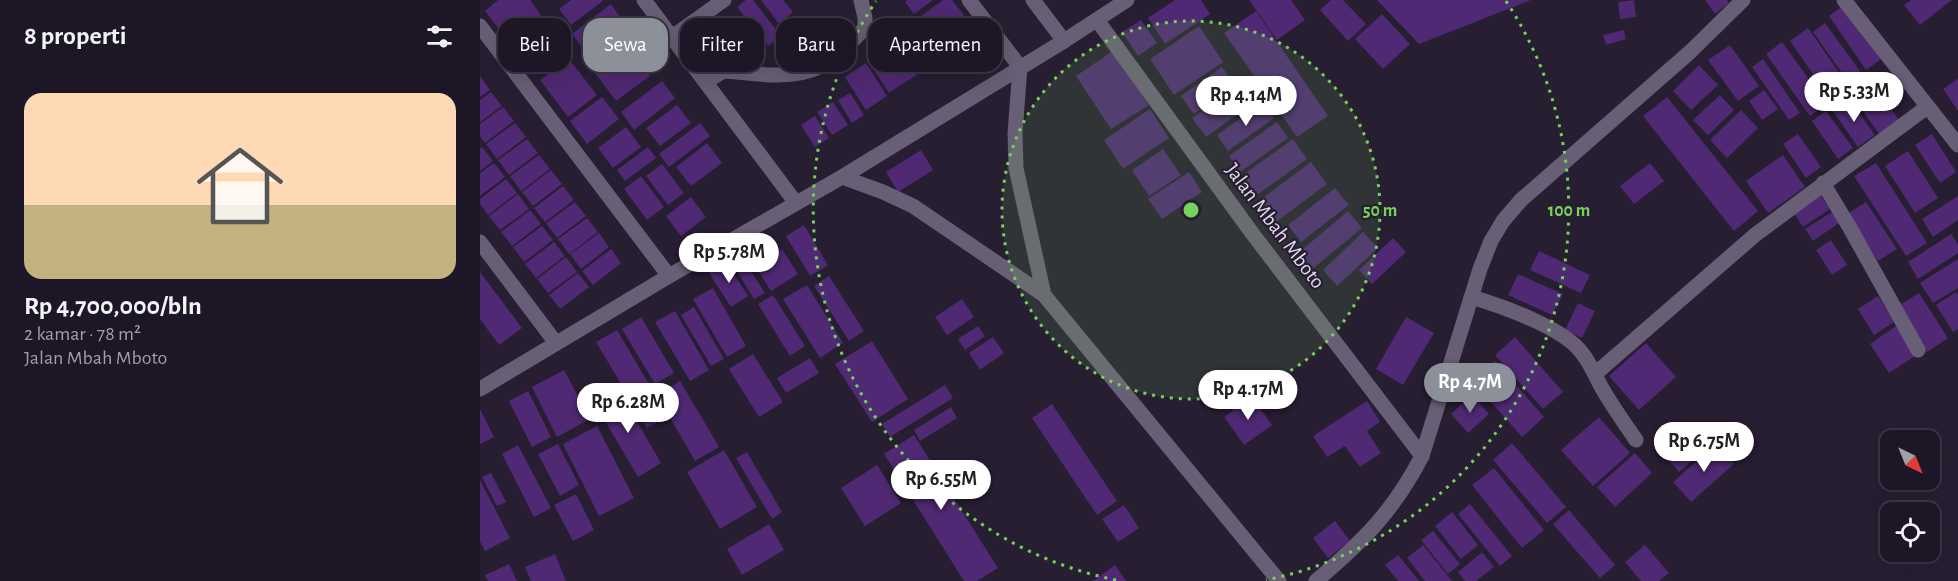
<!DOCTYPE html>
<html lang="id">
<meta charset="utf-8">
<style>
body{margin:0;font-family:"Alegreya Sans",sans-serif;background:#2a2332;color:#f1f3f6;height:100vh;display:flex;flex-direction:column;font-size:22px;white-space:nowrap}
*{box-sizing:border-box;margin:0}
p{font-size:20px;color:#a09fa7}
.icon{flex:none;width:33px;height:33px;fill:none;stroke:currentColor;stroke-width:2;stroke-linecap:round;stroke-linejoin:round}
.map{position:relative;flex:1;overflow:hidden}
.drawer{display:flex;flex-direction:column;background:#1d1626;width:480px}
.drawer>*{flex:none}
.hud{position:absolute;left:18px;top:18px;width:570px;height:54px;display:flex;gap:12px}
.needle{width:39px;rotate:137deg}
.fabs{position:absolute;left:1400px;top:430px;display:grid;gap:12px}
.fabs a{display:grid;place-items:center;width:60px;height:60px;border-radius:12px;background:#1d1626;box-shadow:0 6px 24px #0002,0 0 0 2px #3b3543;font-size:30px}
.price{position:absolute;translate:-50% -51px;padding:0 14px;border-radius:21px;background:#fff;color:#222;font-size:20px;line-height:39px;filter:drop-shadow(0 2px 3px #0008)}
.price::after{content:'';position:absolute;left:50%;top:36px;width:18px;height:14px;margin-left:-9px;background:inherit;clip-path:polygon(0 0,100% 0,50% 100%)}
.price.selected{background:#8c9099;color:#fff}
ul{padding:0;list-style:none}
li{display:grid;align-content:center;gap:12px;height:318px;padding:0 24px}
li span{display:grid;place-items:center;height:186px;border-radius:18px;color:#555}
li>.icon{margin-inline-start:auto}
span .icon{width:108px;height:108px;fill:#fffc;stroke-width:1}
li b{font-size:26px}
h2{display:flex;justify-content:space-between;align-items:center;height:72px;padding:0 24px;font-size:26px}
.chip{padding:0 21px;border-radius:18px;background:#1d1626;box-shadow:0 6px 24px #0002,0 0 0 2px #3b3543;font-size:21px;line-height:54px}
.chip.selected{background:#8c9099;color:#fff}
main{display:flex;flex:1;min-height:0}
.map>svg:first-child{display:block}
.building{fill:#4f2973}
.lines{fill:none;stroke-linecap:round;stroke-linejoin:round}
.street{stroke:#685e75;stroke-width:15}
.secondary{stroke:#685e75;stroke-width:15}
.ring{fill:none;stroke:#76d25a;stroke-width:3;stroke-dasharray:3 6}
.labels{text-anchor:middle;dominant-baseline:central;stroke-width:4.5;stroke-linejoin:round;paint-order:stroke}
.street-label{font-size:21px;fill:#e3ddeb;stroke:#271e32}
.centre{fill:#76d25a;stroke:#271e32;stroke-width:3}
.ring-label{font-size:18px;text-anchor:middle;font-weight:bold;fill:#76d25a;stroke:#271e32;stroke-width:4.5;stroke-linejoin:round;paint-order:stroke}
</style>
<main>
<section class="drawer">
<h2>8 properti<svg class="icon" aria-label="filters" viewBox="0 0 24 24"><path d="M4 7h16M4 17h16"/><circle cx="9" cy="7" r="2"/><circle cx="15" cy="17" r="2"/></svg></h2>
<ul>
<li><span style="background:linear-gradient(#ffd9b3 60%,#c2b280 0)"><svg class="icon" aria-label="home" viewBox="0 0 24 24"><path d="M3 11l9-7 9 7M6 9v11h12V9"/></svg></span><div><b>Rp 4,700,000/bln</b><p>2 kamar · 78 m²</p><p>Jalan Mbah Mboto</p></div></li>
</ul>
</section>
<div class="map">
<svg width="1478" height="581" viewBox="0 0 1478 581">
<rect width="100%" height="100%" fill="#271e32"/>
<path class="building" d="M18,0H50L61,15L28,41L5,11Z
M91,0H122L123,1L91,25L79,9Z
M266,0H273L301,36L288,46L257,7Z
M281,0H303L313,12L299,24Z
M428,0H453L434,14L425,2Z
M463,0H472L484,15L456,36L441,16Z
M695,0H721L730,14L685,44L668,18Z
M769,0H811L825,20L797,40Z
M851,0H863L886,24L868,41L840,10Z
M897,0H1051L939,44Z
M1154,0L1156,17L1140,19L1138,2Z
M1225,0H1247L1249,3L1235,14Z
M1431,0H1472L1440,25L1424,5Z
M131,4L145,24L106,53L92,34Z
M1363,6L1401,59L1386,70L1349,16Z
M776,11L848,116L817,137L744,33Z
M902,14L930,44L903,69L875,39Z
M73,18L93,45L63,68L43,41Z
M661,20L677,43L658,56L642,32Z
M1345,23L1380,71L1367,80L1333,32Z
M326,25L343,46L325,61L308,39Z
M486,25L498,41L476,58L463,42Z
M719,26L743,62L694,95L670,59Z
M443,27L465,58L450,69L427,39Z
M1328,28L1367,84L1349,97L1310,41Z
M1144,30L1146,39L1126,45L1123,35Z
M1302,42L1347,104L1330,116L1286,54Z
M1250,45L1279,86L1258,101L1228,60Z
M148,47L170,76L136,101L115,73Z
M425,49L441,72L409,93L394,70Z
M633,51L669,105L631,129L596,76Z
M89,59L117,95L88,117L60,80Z
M1283,59L1320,113L1309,120L1272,67Z
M386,63L407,96L386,110L365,77Z
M1219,65L1238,85L1211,110L1193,91Z
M742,67L755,85L714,114L701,96Z
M0,76L10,90L0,97Z
M769,77L783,96L726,137L712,118Z
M1390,79L1419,120L1399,134L1370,93Z
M1478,79V111L1463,89Z
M182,81L195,98L154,130L141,112Z
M1284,90L1298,109L1282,120L1269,101Z
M11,92L22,106L0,122V100Z
M370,93L384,115L372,123L358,100Z
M1240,95L1254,110L1228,135L1213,120Z
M122,97L139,119L107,144L90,121Z
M1187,97L1278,211L1254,231L1163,116Z
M1369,99L1395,135L1378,147L1353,111Z
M353,102L368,125L352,135L337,112Z
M783,102L794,118L748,151L737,135Z
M197,105L211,123L180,146L166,128Z
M23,107L34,121L5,143L0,136V124Z
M670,109L689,138L643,169L624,140Z
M1261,110L1278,128L1247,158L1230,140Z
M1346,111L1373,148L1358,159L1332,121Z
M335,116L349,138L335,147L321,125Z
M797,122L808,138L760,172L749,156Z
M35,123L46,137L17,159L6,144Z
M220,123L230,136L189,167L179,154Z
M146,127L161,147L133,168L118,148Z
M1318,134L1341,167L1326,178L1303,144Z
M1452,134L1476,172L1460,183L1435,145Z
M47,139L58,153L29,175L18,160Z
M813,139L827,159L774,197L760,177Z
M227,143L242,163L211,186L196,167Z
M2,147L13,161L0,171V148Z
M168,147L176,158L145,181L137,170Z
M683,149L701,175L669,196L652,170Z
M441,150L453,170L418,192L406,172Z
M1428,151L1458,198L1435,213L1405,166Z
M59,155L70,169L41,191L30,176Z
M1303,155L1325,187L1288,213L1266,181Z
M831,162L847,184L796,222L780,200Z
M14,163L25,177L0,196V173Z
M1170,163L1184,181L1154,204L1140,186Z
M1396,163L1447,243L1426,256L1374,176Z
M182,164L204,193L188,205L166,176Z
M71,170L82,184L53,206L42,192Z
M709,172L722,192L682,219L668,199Z
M161,176L184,207L167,220L144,189Z
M26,179L37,193L8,215L0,204V199Z
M83,186L94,200L65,222L54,208Z
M855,188L869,205L821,242L808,225Z
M1339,193L1350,209L1323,227L1312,210Z
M38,194L49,209L20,230L9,216Z
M1478,196V220L1453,237L1442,219Z
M211,197L226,217L201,236L186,216Z
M95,202L106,216L77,238L66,223Z
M1386,202L1417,249L1398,261L1367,214Z
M50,210L61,224L32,246L21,232Z
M868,211L882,228L831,270L817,254Z
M1352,212L1359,223L1333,241L1325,229Z
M107,218L118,232L89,254L78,239Z
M324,225L348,265L330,276L306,236Z
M62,226L73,240L44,262L33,247Z
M883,232L898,248L857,286L843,270Z
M119,233L129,247L101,269L90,254Z
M1471,234L1478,244V253L1438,279L1428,262Z
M913,238L926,252L892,284L879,270Z
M1351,240L1367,265L1352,275L1336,250Z
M74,242L85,256L56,278L45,264Z
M131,249L141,263L113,285L102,271Z
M302,249L318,274L291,291L275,266Z
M1059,251L1110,275L1101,293L1050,270Z
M86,257L97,272L68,293L57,279Z
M1478,259V288L1453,303L1440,283Z
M264,260L285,293L274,299L254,266Z
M246,262L268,296L251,307L229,273Z
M0,272L42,328L19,345L0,319Z
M98,273L109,287L80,309L69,295Z
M1038,274L1083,294L1072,315L1028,295Z
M349,276L384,331L369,341L334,286Z
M327,285L363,343L340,358L303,299Z
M233,288L266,346L247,357L213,299Z
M1476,292L1478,295V329L1473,332L1456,305Z
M1439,293L1468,338L1447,352L1418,306Z
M293,295L325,346L310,356L278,304Z
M1398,296L1414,322L1394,335L1378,309Z
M482,299L494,317L467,335L455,317Z
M1098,303L1115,311L1102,338L1085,330Z
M214,307L244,359L231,366L201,315Z
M195,311L229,370L210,381L175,322Z
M161,317L194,373L175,384L142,329Z
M926,317L954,333L923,385L896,369Z
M498,326L505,336L485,350L478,339Z
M1416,326L1435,356L1409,373L1390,344Z
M137,330L173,391L153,404L116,342Z
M513,337L524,353L500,370L489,353Z
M1035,337L1083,392L1063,409L1015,355Z
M392,341L428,399L392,422L355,364Z
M1166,343L1196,377L1159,410L1129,376Z
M273,354L303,402L279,417L249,369Z
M330,358L339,373L306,393L297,378Z
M1015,361L1064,417L1042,437L992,381Z
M84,370L110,419L77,437L52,387Z
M200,381L239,447L215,461L177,395Z
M465,385L473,398L410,437L402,424Z
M48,391L71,437L52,447L29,401Z
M139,391L181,463L158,477L115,404Z
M992,395L1009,414L988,433L971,414Z
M772,397L792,425L764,445L744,417Z
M175,399L186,417L167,428L156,410Z
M887,401L900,422L887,431L901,453L880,467L865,446L847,457L833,436Z
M572,404L637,501L617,515L552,418Z
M471,407L477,418L440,441L434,430Z
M0,409L14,437L0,444Z
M1119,417L1150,453L1113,486L1081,450Z
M1230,422L1241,435L1199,472L1188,459Z
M117,426L154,498L119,516L83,444Z
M434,435L518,568L497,581H484L404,454Z
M1032,443L1086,507L1067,523L1013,460Z
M78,444L99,485L80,496L58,454Z
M1236,444L1254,464L1211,502L1193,482Z
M38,445L71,508L54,517L22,454Z
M244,450L277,507L240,529L207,472Z
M267,452L302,512L292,519L256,458Z
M1155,453L1172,473L1135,507L1117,487Z
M397,465L421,503L385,526L361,488Z
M1014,468L1064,530L1042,548L992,485Z
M11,473L26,502L17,506L2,477Z
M0,480L30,538L5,551L0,541Z
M96,494L114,530L93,541L74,505Z
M990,504L1032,556L1020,566L978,514Z
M644,505L659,528L638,542L622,519Z
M1089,510L1135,565L1120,578L1073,524Z
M972,512L998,545L981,559L955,526Z
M855,521L870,541L848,558L833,538Z
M289,524L304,550L262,575L247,549Z
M953,531L980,564L968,574L941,540Z
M943,545L972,581H945L927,558Z
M1165,545L1189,573L1179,581H1161L1145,562Z
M1002,552L1014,567L996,581H985L978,572Z
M75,554L86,581H51L45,567Z
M918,555L939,581H918L905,565Z
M29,564L37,581H8L5,575Z
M635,565L646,581H613Z"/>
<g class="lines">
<path class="street" d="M164,0L316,203
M489,0L540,67L535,133L536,168L564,295
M553,0L584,41
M1364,0L1478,145
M617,20L772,233L942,456
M0,26L189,276
M192,37L244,0
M226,82L242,72L247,71C276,74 312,80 339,67C357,58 371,42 385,28V18L381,0
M362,177L403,192L433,206L564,295L799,581
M1343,183L1370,228L1438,350
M0,242L76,343
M991,297C1022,306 1084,328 1102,353C1111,364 1116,378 1123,390C1133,407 1145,424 1156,440
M1115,374L1275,235L1447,107"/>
<path class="secondary" d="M0,389L189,276L362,177L584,41L647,0
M836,581C883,541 913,512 942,456L1000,269L1011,241L1023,221L1041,200L1210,52L1263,0"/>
</g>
<circle cx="711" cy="210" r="189" fill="#76d25a" fill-opacity=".12"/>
<g class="ring">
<circle cx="711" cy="210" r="189"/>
<path d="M636 580A378 378 0 0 1 396 1M1026 1A378 378 0 0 1 786 580"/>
</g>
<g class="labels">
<g class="street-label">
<text transform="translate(795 226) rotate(53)">Jalan Mbah Mboto</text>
</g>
</g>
<circle cx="711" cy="210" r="9" class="centre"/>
<g class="ring-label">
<text x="900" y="216">50 m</text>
<text x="1089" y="216">100 m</text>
</g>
</svg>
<div class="fabs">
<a><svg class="needle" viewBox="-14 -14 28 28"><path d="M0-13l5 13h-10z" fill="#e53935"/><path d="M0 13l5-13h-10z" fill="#a09fa7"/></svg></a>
<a><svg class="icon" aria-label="locate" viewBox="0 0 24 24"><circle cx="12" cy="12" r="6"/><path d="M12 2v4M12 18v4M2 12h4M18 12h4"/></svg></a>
</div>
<b class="price" style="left:1374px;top:123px">Rp 5.33M</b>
<b class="price" style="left:766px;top:127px">Rp 4.14M</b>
<b class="price" style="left:249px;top:284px">Rp 5.78M</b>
<b class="price selected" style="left:990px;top:414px">Rp 4.7M</b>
<b class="price" style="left:768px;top:421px">Rp 4.17M</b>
<b class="price" style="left:148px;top:434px">Rp 6.28M</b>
<b class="price" style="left:1224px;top:473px">Rp 6.75M</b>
<b class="price" style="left:461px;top:511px">Rp 6.55M</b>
<div class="hud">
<a class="chip">Beli</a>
<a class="chip selected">Sewa</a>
<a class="chip">Filter</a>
<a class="chip">Baru</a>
<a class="chip">Apartemen</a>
</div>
</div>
</main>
